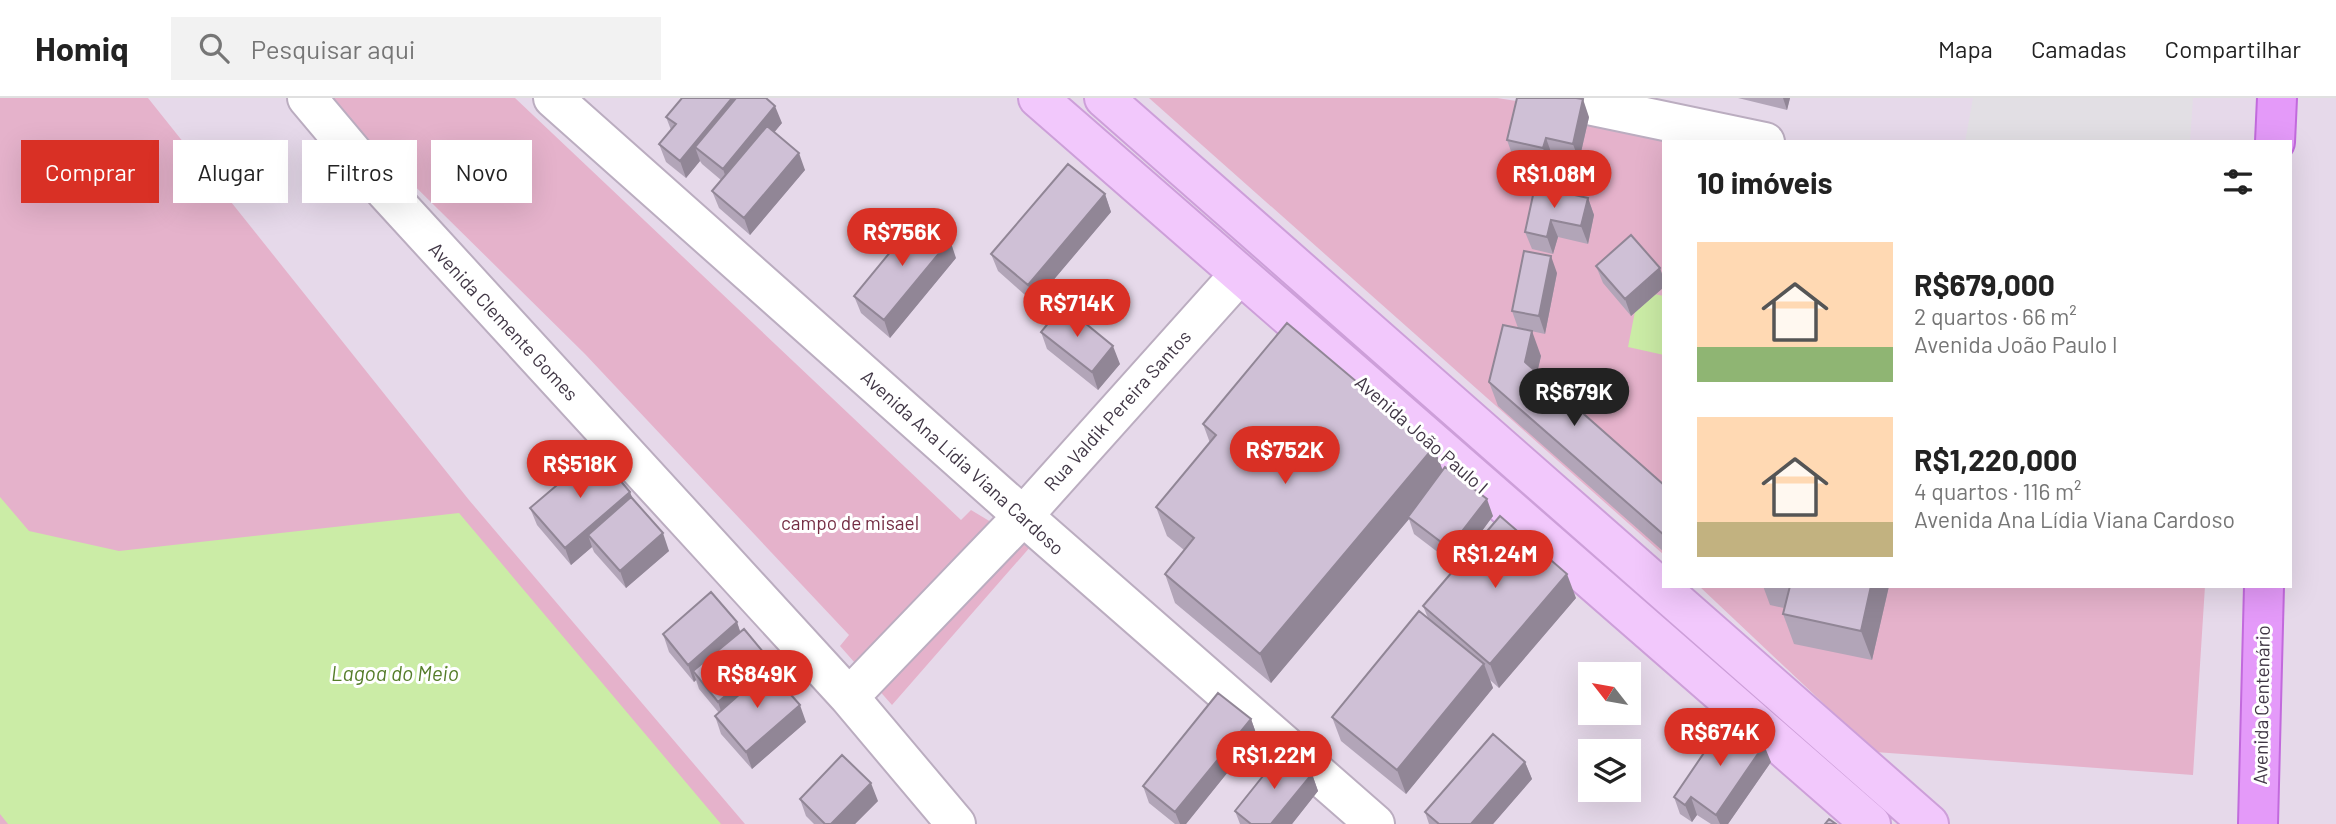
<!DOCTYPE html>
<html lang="pt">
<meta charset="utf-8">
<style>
body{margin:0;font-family:Barlow,sans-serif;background:#f2f2f2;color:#222;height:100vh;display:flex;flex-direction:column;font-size:26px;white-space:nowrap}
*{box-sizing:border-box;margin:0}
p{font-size:23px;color:#767676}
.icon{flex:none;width:38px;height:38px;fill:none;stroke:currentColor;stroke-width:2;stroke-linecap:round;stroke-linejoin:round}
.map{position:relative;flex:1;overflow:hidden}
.drawer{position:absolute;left:1662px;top:42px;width:630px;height:448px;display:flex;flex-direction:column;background:#fff;border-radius:0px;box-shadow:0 7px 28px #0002}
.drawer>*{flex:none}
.banner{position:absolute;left:21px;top:42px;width:665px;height:63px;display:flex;gap:14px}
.needle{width:46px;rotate:301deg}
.buttons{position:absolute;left:1578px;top:564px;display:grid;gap:14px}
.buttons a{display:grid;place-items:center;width:63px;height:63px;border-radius:0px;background:#fff;box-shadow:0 7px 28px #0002;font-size:35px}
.price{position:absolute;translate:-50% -60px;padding:0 16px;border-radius:24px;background:#d93025;color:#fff;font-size:23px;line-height:46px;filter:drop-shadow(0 2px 4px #0008)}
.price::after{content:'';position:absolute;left:50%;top:42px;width:21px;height:16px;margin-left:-10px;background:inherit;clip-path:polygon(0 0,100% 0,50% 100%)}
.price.active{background:#222;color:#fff}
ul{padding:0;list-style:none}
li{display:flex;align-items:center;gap:21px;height:175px;padding:0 35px}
li span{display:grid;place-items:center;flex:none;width:196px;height:140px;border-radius:0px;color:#555}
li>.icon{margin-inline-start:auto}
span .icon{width:84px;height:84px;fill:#fffc;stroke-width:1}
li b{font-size:30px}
h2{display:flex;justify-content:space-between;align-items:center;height:84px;padding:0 35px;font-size:30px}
.tag{padding:0 24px;border-radius:0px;background:#fff;box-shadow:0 7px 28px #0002;font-size:24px;line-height:63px}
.tag.active{background:#d93025;color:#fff}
header{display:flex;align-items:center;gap:42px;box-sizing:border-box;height:98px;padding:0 35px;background:#fff;border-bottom:2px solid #e0e0e0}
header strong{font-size:33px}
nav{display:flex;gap:38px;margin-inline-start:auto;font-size:24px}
.search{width:490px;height:63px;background:#f2f2f2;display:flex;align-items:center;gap:18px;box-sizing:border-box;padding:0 24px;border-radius:0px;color:#767676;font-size:26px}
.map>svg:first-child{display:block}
.residential{fill:#e6d9ea;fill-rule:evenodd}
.green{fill:#e5b2cb}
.parking{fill:#e2dfe4}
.water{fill:#cbeca6}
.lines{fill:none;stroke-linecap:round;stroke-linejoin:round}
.minor-casing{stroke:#bbadc0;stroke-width:42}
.tertiary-casing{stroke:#bbadc0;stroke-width:42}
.secondary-casing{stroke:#cd9fd9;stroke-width:42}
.primary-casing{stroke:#c26add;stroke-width:42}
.minor{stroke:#fff;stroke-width:38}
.tertiary{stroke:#fff;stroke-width:38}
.secondary{stroke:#f2c8fc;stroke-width:38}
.primary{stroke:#e49af9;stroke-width:38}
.wall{fill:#b2a5b8}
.shaded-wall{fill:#918696}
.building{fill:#cfc0d6;stroke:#918696;stroke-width:2}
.labels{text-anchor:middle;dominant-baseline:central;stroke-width:6;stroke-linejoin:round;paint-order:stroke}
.street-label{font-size:19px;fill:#403645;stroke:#fff}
.park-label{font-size:19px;fill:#742d43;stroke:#fff}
.water-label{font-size:21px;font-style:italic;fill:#557d2a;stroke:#fff}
</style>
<header>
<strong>Homiq</strong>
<div class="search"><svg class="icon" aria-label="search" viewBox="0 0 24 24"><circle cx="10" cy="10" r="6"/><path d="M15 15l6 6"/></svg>Pesquisar aqui</div>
<nav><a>Mapa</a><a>Camadas</a><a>Compartilhar</a></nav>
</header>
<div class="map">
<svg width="2336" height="726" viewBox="0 0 2336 726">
<rect width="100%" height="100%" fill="#f0e7f2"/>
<path class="residential" d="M0,0H2336V726H0ZM1664,44H2291V488H1664ZM1591,576H1629V614H1591ZM1591,653H1629V691H1591Z"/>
<path class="green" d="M0,0H148L469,402L745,726H0Z
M330,0H515L961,422L971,412L1031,448L892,607L840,548L849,537L585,256L368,42Z
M1149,0H1497L1560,10L1722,44H1664V457Z
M1699,488H2205L2193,677L1875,654Z"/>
<path class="parking" d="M1973,0H2193L2190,44H1965Z"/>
<path class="water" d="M1639,193L1664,198V257L1628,249Z
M0,399L29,433L119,453L459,415L721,726H8L0,716Z"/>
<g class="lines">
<defs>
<path id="minor" d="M307,0L386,94L849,599L956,726
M553,0L1023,418L1375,726
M849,599L1023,418L1239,177"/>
<path id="tertiary" d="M1554,0L1765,44"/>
<path id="secondary" d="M1038,0L1871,726
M1104,0L1929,726"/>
<path id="primary" d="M2275,44L2277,0
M2258,726L2264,488"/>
</defs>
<use href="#minor" class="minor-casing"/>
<use href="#tertiary" class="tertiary-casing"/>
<use href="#secondary" class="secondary-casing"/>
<use href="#primary" class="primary-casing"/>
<use href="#minor" class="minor"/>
<use href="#tertiary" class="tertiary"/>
<use href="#secondary" class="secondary"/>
<use href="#primary" class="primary"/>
</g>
<path class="wall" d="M1738,0H1790L1787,12Z
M666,19L782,25L774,34L805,72L750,137L719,110L712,93L721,82L702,66L700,63L686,80L666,64L659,46L671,32Z
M1589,19L1579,63L1552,57L1549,67L1513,59L1507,42Z
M1105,96L1111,114L1034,205L998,173L991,156Z
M1588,100L1594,117L1588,146L1558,139L1553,156L1532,151L1525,134Z
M956,160L890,240L861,215L854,198Z
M1596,168L1660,170L1664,182V189L1631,218L1603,185Z
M1557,175L1545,236L1522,231L1541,258L1537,275L1664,387V454L1498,308L1489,284L1518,230L1512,213Z
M1041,234L1120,266L1098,292L1047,251Z
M1203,326L1434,349L1443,373L1493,418L1456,468L1414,436L1409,421L1271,585L1175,505L1165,476L1184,452L1167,438L1156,409L1210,345Z
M630,394L632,400L669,453L626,490L594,454L592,449L571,467L537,427L530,410Z
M1763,488H1889L1872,562L1794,546L1783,516L1784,510L1770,507Z
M1576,500L1499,590L1490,582L1493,590L1406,696L1341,643L1332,619L1428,520L1423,508Z
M737,524L740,534L775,579L806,624L752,671L721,636L715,618L719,615L699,591L696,582L694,584L669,554L663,536Z
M1251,621L1257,638L1186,726H1175L1149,705L1143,688Z
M1525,664L1532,681L1493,726H1429L1425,714Z
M1771,664L1728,726H1711L1697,717L1692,724L1680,716L1674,699Z
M1312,676L1318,693L1292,726H1240L1235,713Z
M800,701L878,703L855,726H814L806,718Z"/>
<path class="shaded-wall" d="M732,0H748L695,49L700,63L686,80L680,63Z
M1783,0H1790L1787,12Z
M1583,1L1589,19L1579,63L1573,46Z
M775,8L782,25L729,89L723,71Z
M1546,40L1552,57L1549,67L1543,50Z
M799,55L805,72L750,137L744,120Z
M1105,96L1111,114L1034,205L1028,187Z
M1588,100L1594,117L1588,146L1581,128Z
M1551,122L1558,139L1553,156L1547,139Z
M950,142L956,160L890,240L884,222Z
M1551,158L1557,175L1545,236L1539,218Z
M1660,170L1664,182V189L1631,218L1625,201Z
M1532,233L1541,258L1534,288L1525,264Z
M1113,248L1120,266L1098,292L1092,274Z
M1434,349L1445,379L1408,419L1409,421L1271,585L1260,556Z
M630,394L636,411L588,437L592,449L571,467L565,450Z
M1487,401L1493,418L1456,468L1449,450Z
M663,435L669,453L626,490L620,473Z
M1567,476L1576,500L1499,590L1490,566Z
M1871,488H1889L1872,562L1861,533Z
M737,524L743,542L693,573L696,582L694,584L688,567Z
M769,561L776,579L724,622L718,604Z
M1484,566L1493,590L1406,696L1397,672Z
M800,607L806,624L752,671L746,654Z
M1251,621L1257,638L1186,726H1180L1175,714Z
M1764,647L1771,664L1728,726H1720L1716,717Z
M1525,664L1532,681L1493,726H1471Z
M1312,676L1318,693L1292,726H1271Z
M871,685L878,703L855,726H831Z
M1691,699L1697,717L1692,724L1685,707Z"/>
<path class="building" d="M682,0H732L680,63L659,46L676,26L666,19Z
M736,0H766L775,8L723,71L695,49Z
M1517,0H1576L1583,1L1573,46L1546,40L1543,50L1507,42Z
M767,28L799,55L744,120L712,93Z
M1068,66L1105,96L1028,187L991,156Z
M1535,88L1588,100L1581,128L1551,122L1547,139L1525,134Z
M920,118L950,142L884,222L854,198Z
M1631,137L1660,170L1625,201L1596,168Z
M1524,153L1551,158L1539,218L1512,213Z
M1063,207L1113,248L1092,274L1041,234Z
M1287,225L1434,349L1260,556L1165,476L1194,440L1156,409L1216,337L1203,326Z
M1503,227L1532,233L1525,264L1664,387V437L1489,284Z
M596,354L630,394L565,450L530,410Z
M1445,369L1487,401L1449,450L1408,419Z
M631,399L663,435L620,473L588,437Z
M1500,418L1567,476L1490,566L1423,508Z
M1790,488H1871L1861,533L1783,516Z
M711,494L737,524L688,567L663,536Z
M1419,513L1484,566L1397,672L1332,619Z
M744,531L769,561L718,604L693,573Z
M768,571L800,607L746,654L715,618Z
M1218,595L1251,621L1175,714L1143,688Z
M1727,621L1764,647L1716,717L1691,699L1685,707L1674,699Z
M1493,636L1525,664L1471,726H1439L1425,714Z
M1283,653L1312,676L1271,726H1251L1235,713Z
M842,657L871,685L831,726H825L800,701Z
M1829,721L1836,726H1825Z"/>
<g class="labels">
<g class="street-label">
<text transform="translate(504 223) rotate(47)">Avenida Clemente Gomes</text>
<text transform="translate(1117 312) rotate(-48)">Rua Valdik Pereira Santos</text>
<text transform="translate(1422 336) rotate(41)">Avenida João Paulo I</text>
<text transform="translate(963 364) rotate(42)">Avenida Ana Lídia Viana Cardoso</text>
<text transform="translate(2261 607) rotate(-89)">Avenida Centenário</text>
</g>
<g class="park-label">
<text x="850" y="424">campo de misael</text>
</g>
<g class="water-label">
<text x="395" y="574">Lagoa do Meio</text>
</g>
</g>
</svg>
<div class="buttons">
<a><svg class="needle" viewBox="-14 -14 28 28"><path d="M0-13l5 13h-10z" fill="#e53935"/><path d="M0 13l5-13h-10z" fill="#767676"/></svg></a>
<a><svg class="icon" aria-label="layers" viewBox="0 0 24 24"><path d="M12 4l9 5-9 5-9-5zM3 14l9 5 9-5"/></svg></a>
</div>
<b class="price" style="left:1554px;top:112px">R$1.08M</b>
<b class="price" style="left:902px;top:170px">R$756K</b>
<b class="price" style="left:1077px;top:241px">R$714K</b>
<b class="price active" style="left:1574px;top:330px">R$679K</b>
<b class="price" style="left:1285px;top:388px">R$752K</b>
<b class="price" style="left:580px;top:402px">R$518K</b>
<b class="price" style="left:1495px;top:492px">R$1.24M</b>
<b class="price" style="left:757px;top:612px">R$849K</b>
<b class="price" style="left:1720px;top:670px">R$674K</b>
<b class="price" style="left:1274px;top:693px">R$1.22M</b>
<div class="banner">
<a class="tag active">Comprar</a>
<a class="tag">Alugar</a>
<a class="tag">Filtros</a>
<a class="tag">Novo</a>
</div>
<section class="drawer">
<h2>10 imóveis<svg class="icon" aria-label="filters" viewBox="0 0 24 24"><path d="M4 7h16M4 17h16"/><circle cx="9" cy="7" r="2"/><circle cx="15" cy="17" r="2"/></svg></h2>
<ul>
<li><span style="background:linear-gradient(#ffd9b3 75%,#8fb573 0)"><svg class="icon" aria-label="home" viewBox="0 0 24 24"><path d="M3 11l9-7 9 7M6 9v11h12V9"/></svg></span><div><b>R$679,000</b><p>2 quartos · 66 m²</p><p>Avenida João Paulo I</p></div></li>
<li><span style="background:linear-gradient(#ffd9b3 75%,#c2b280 0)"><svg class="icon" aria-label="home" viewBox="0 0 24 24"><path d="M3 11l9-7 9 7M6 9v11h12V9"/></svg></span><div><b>R$1,220,000</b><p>4 quartos · 116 m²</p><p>Avenida Ana Lídia Viana Cardoso</p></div></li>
</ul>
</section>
</div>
